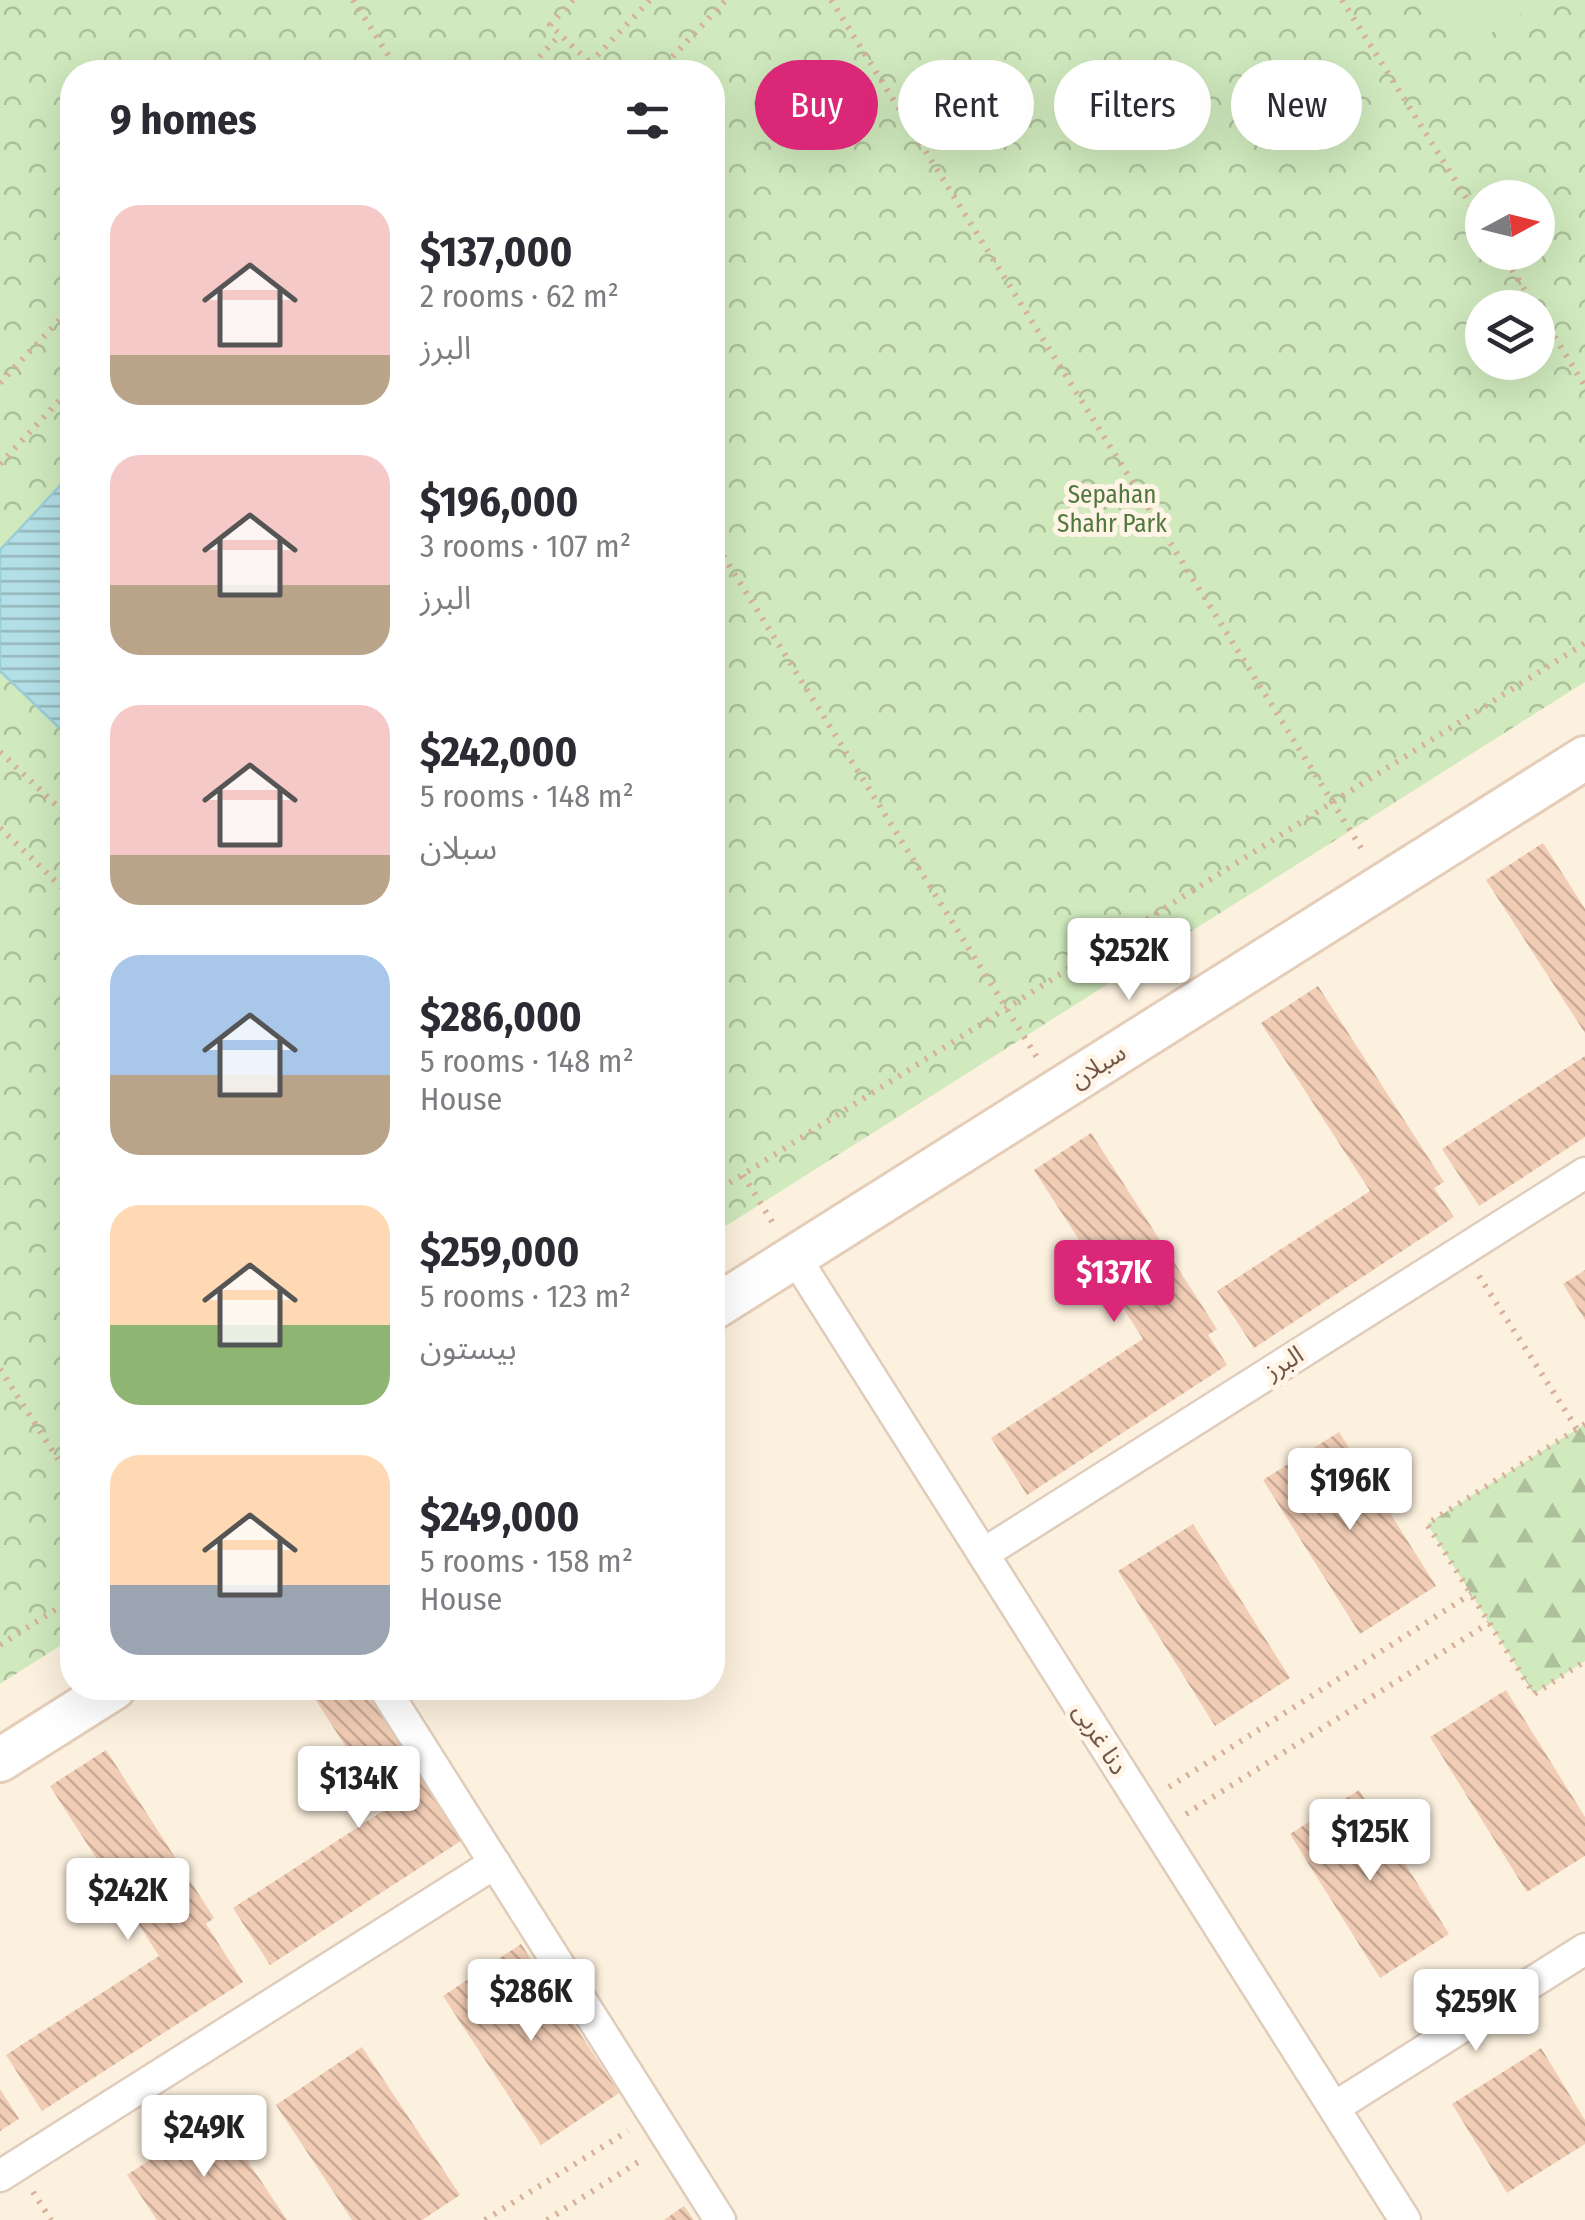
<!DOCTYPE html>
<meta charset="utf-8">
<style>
body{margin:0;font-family:"Fira Sans Condensed","Noto Sans Arabic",sans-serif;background:#f7f7f7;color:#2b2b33;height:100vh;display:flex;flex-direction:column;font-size:38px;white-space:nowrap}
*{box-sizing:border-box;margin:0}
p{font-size:32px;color:#7c7c81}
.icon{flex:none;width:55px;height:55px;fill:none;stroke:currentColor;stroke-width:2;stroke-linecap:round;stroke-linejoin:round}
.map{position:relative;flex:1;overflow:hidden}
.details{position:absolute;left:60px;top:60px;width:665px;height:1640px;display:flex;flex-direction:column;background:#fff;border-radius:40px;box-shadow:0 10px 40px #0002}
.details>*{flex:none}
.banner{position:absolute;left:755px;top:60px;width:680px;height:90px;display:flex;gap:20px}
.needle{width:65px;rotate:83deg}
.tools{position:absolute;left:1465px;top:180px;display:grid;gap:20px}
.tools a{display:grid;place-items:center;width:90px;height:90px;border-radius:50%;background:#fff;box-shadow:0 10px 40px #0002;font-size:50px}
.price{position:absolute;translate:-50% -85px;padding:0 22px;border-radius:10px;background:#fff;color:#222;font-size:32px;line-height:65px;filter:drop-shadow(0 2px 5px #0008)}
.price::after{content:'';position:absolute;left:50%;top:60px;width:30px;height:22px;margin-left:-15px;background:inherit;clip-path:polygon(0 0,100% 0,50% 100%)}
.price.current{background:#db2777;color:#fff}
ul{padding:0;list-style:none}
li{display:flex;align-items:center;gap:30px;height:250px;padding:0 50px}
li span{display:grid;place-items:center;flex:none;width:280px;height:200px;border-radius:30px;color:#555}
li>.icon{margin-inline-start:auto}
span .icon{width:120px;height:120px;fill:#fffc;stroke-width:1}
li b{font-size:42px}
h2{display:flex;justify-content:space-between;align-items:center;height:120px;padding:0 50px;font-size:42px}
.pill{padding:0 35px;border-radius:45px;background:#fff;box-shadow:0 10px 40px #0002;font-size:35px;line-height:90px}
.pill.current{background:#db2777;color:#fff}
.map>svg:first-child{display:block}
.forest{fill:url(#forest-firs)}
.park{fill:url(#park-crowns);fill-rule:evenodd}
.pitch{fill:#d0e9bd}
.water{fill:url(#water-rules);stroke:#99ced7;stroke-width:2.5}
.building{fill:url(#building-back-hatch)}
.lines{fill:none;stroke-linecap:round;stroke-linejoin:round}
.street-casing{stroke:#e0ccbb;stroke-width:35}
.secondary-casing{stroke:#e5cdb8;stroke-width:48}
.path{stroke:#d6b099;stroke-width:6;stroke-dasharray:2.5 8;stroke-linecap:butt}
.street{stroke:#fff;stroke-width:30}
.secondary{stroke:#fff;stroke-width:42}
.labels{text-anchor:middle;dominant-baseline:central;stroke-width:10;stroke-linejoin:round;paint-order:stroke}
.park-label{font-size:25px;fill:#50783e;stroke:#fff4e5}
.street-label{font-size:25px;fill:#725646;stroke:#fff4e5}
</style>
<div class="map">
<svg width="1585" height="2220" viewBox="0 0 1585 2220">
<defs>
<pattern id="forest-firs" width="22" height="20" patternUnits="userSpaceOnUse" patternTransform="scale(2.5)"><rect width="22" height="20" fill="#d0e9bd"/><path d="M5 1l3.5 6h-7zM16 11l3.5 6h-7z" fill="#adc09b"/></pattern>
<pattern id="park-crowns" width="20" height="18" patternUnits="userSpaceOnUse" patternTransform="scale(2.5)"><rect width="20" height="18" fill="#d0e9bd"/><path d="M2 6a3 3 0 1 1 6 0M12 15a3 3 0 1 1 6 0" fill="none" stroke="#adc09b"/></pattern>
<pattern id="water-rules" width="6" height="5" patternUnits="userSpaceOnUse" patternTransform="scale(2.5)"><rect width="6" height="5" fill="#b3dfe6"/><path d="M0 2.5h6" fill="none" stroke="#96b8bc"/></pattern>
<pattern id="building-back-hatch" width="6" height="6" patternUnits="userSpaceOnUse" patternTransform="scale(2.5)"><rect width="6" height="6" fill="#f2cdb5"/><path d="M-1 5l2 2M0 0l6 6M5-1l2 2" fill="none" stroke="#c8a995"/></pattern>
</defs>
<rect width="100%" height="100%" fill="#fcf0de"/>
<path class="forest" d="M1585,1424V1661L1534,1694L1427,1524Z"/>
<path class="park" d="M0,0H1585V682L713,1234L712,72H72V1638L0,1684ZM1482,198H1538V252H1482ZM1482,308H1538V362H1482Z"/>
<path class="pitch" d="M1428,0H1543L1461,52Z"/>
<path class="water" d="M72,473V740L0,671V550Z"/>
<path class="building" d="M1543,843L1585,909V1033L1486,880Z
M1318,986L1444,1182L1434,1188L1454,1217L1254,1348L1217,1291L1370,1191L1261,1023Z
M1585,1056V1137L1479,1206L1442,1149Z
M1091,1133L1217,1329L1208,1335L1227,1365L1027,1495L991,1438L1143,1339L1034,1170Z
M1585,1270V1320L1563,1284Z
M1339,1432L1436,1586L1360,1634L1263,1480Z
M1193,1524L1290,1678L1215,1726L1118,1571Z
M308,1688H378L470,1835L270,1965L233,1908L386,1809Z
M1506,1690L1585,1817V1856L1527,1892L1430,1737Z
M106,1750L214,1918L206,1924L243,1982L42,2111L6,2055L159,1956L50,1786Z
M1359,1790L1449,1934L1380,1978L1290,1834Z
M521,1944L619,2093L541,2145L443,1996Z
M362,2047L460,2195L422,2220H352L276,2105Z
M1541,2048L1585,2120V2144L1507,2193L1452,2104Z
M0,2089L19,2119L0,2131Z
M217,2115L287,2220H157L127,2175Z
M684,2206L694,2220H664Z"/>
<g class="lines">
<defs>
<path id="street" d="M795,1257L1405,2220
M983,1554L1585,1173
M384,1688L720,2220
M1335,2107L1585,1949
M0,2176L495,1863"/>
<path id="secondary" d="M712,1309L1585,758
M0,1760L114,1688"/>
</defs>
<use href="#street" class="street-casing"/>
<use href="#secondary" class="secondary-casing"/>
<path class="path" d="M353,0L399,72
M573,0L550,25L600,72
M831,0L1363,851
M1342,0L1482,223
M590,63L650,0
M525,72L560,35
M658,72L726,0
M1501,252L1536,308
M1538,310L1585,386
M0,383L68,311L72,315
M0,464L70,389L72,392
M712,538L1038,1059
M0,752L72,820
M0,828L72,897
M743,1175L774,1225
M712,1194L1585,643
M1479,1276L1577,1429
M0,1369L72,1481
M1585,1424L1427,1524L1534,1694L1585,1661
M0,1645L72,1599
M1169,1787L1471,1594
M1186,1814L1489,1623
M33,2192L51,2220
M485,2220L628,2131
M547,2220L643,2159"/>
<use href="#street" class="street"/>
<use href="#secondary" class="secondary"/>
</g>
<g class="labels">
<g class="park-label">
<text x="1112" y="495">Sepahan<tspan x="1112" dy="29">Shahr Park</tspan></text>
</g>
<g class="street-label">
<text transform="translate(1098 1066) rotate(-32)">سبلان</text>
<text transform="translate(1284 1363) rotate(-32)">البرز</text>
<text transform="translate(1100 1739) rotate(58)">دنا غربی</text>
</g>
</g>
</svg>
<div class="tools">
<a><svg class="needle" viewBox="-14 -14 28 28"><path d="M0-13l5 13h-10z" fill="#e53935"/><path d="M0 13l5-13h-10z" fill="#7c7c81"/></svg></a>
<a><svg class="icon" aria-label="layers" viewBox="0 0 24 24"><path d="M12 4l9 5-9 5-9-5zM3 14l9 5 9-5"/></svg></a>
</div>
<b class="price" style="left:1129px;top:1003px">$252K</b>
<b class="price current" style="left:1114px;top:1325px">$137K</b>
<b class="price" style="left:1350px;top:1533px">$196K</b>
<b class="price" style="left:359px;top:1831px">$134K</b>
<b class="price" style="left:1370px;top:1884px">$125K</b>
<b class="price" style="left:128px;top:1943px">$242K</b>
<b class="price" style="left:531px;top:2044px">$286K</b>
<b class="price" style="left:1476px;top:2054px">$259K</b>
<b class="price" style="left:204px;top:2180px">$249K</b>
<div class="banner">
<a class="pill current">Buy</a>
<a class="pill">Rent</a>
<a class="pill">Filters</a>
<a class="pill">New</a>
</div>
<section class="details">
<h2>9 homes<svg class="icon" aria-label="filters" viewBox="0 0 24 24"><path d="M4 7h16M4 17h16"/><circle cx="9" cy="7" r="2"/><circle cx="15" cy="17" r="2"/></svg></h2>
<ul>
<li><span style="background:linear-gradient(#f6c9c9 75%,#b9a48a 0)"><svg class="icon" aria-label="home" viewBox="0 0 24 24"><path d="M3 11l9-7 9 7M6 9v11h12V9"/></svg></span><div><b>$137,000</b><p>2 rooms · 62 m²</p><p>البرز</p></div></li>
<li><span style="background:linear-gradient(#f6c9c9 65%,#b9a48a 0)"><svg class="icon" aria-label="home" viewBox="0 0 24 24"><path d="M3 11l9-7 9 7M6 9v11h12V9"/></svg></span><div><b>$196,000</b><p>3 rooms · 107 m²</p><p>البرز</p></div></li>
<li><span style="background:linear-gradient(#f6c9c9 75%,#b9a48a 0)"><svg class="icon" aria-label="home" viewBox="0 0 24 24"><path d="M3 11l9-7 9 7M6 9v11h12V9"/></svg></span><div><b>$242,000</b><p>5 rooms · 148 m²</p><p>سبلان</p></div></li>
<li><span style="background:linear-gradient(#a9c7e8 60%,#b9a48a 0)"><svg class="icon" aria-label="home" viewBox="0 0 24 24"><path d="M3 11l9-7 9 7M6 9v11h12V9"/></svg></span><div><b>$286,000</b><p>5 rooms · 148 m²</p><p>House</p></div></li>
<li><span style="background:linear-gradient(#ffd9b3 60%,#8fb573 0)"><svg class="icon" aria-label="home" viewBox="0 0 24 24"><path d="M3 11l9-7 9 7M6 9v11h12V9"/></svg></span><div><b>$259,000</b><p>5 rooms · 123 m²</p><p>بیستون</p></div></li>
<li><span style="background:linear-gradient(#ffd9b3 65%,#9aa5b1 0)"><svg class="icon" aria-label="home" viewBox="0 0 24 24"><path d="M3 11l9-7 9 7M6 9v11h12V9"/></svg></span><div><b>$249,000</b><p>5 rooms · 158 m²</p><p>House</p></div></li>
</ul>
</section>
</div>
